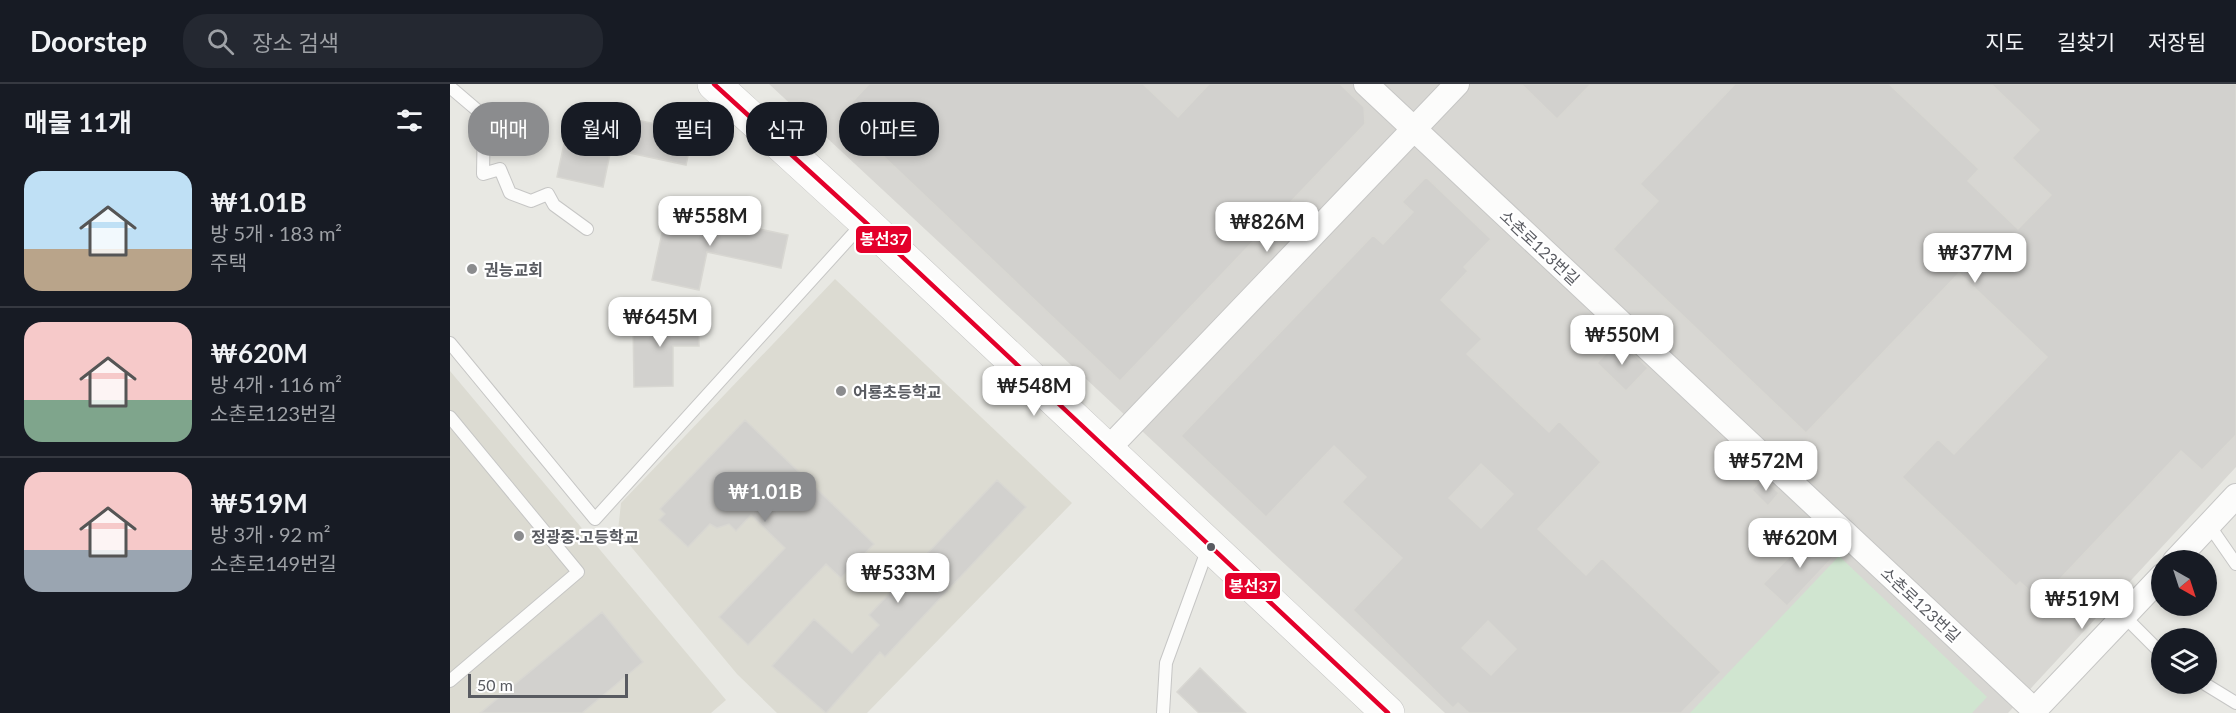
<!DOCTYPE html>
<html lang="ko">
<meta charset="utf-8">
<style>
body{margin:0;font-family:Lato,"Noto Sans KR",sans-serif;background:#242831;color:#f1f3f6;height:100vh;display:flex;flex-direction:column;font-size:22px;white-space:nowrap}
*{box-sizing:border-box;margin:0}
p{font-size:20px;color:#9ea1a6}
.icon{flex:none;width:33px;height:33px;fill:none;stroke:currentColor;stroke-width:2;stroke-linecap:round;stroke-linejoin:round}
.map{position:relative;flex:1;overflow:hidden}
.panel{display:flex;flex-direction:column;background:#171b24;width:450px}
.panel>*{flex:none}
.hud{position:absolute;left:18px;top:18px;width:570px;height:54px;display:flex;gap:12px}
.needle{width:39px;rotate:141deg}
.fabs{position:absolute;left:1701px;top:466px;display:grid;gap:12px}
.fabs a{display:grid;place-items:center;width:66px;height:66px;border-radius:50%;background:#171b24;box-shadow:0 3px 9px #0003;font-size:30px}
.scale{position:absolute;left:18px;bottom:15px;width:160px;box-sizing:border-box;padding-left:6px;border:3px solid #595b61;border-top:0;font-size:16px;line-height:21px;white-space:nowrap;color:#595b61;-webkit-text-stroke:4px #fff;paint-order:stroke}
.price{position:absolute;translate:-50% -51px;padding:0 14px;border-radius:12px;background:#fff;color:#222;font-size:20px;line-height:39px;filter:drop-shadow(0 2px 3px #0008)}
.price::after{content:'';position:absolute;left:50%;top:36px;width:18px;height:14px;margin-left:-9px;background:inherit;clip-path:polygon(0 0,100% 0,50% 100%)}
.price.selected{background:#8b8c8e;color:#fff}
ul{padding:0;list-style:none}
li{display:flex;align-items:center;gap:18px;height:150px;padding:0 24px}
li+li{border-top:2px solid #363941}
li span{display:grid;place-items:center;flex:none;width:168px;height:120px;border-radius:18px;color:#555}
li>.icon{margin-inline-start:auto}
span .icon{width:72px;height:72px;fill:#fffc;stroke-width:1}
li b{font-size:26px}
h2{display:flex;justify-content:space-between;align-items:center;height:72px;padding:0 24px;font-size:26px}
.chip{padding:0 21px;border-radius:24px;background:#171b24;box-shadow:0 3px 9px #0003;font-size:21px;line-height:54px}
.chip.selected{background:#8b8c8e;color:#fff}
header{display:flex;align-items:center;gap:36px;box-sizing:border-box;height:84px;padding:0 30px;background:#171b24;border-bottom:2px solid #363941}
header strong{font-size:28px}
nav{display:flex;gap:33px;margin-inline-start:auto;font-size:21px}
.search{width:420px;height:54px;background:#242831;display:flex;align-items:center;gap:15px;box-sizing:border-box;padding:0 21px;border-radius:24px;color:#9ea1a6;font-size:22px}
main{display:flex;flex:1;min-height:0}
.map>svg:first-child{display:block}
.industrial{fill:#d8d7d3}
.education{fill:#dcdbd2}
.green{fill:#d0e5d0}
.building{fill:#d2d1ce;stroke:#d8d7d2;stroke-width:1.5;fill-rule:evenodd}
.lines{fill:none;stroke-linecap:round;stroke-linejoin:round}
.lane-casing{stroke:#c6c6c5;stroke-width:14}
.street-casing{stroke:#c6c6c5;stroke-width:26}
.secondary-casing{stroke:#c5c5c4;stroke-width:34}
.lane{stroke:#fcfcfb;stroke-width:12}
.street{stroke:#fcfcfb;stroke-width:24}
.secondary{stroke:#fcfcfb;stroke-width:33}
.bus-1-casing{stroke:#fff;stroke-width:9}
.bus-1{stroke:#e4002b;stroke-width:4.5}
.poi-dot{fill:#8b8c8e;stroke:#fff;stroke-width:2}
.bus-dot{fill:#595b61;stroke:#fff;stroke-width:2}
.labels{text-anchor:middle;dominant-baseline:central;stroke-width:4.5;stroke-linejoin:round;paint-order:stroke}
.street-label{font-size:16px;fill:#595b61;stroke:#fff}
.poi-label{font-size:16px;font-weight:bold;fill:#595b61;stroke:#fff;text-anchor:start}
.line-badge{stroke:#fff;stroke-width:2}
.badge-label{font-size:16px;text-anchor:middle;font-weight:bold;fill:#fff}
</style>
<header>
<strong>Doorstep</strong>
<div class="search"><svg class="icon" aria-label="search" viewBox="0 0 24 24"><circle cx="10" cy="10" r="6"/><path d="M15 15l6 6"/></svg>장소 검색</div>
<nav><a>지도</a><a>길찾기</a><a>저장됨</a></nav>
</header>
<main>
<section class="panel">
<h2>매물 11개<svg class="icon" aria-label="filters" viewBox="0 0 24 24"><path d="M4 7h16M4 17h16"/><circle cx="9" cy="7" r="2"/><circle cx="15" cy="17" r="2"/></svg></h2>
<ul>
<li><span style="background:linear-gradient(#bfe0f5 65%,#b9a48a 0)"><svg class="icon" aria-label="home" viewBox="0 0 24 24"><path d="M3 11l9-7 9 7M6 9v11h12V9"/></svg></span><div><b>₩1.01B</b><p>방 5개 · 183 m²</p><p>주택</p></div></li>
<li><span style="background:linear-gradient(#f6c9c9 65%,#7fa58c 0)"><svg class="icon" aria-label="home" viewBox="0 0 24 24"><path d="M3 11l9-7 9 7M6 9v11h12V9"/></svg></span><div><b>₩620M</b><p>방 4개 · 116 m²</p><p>소촌로123번길</p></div></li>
<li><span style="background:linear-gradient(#f6c9c9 65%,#9aa5b1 0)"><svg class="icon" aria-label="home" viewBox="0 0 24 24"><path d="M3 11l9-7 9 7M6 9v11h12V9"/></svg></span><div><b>₩519M</b><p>방 3개 · 92 m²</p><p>소촌로149번길</p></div></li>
</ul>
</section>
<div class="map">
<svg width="1786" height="629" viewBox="0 0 1786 629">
<rect width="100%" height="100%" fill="#e8e8e3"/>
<path class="industrial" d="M319,0H1786V383L1558,629H995Z"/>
<path class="education" d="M385,195L622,419L417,629H327L287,590L168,447L171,419Z
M0,287L276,616L261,629H0Z"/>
<path class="green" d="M1389,472L1537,613L1522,629H1240Z"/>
<path class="building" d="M419,0H693L728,33L759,0H890L914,23L915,40L670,297L390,31Z
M1071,0H1141L1107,35Z
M1285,0H1439L1529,85L1518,97L1568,145L1601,111L1562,74L1589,46L1541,0H1786V351L1752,386L1731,367L1610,495L1629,513L1609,534L1570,498L1566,502L1452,393L1488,355L1504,370L1597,273L1509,189L1356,349L1163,165L1208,117L1190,100Z
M122,22L243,48L236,81L161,65L153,103L107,93Z
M976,93L1041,155L1014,183L1018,187L991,216L1032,255L1017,270L1099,348L1109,337L1151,378L1088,445L1136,491L1152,474L1271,588L1231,629H1019L1008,619L1003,624L903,526L952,474L892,418L916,393L884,362L816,433L731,352L923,151L933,160L963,128L952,118ZM1031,380L1063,410L1031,444L999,414ZM1038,537L1066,565L1041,591L1012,564Z
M217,126L338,151L331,184L257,168L249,206L202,196Z
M248,234L249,262H223V302L184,303L183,236Z
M1169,256L1198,284L1176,307L1147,279Z
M295,336L424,460L391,494L376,480L298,561L269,533L335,464L301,431L286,447L279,440L267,444L260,440L238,463L209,436L215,430L210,425Z
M1313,394L1329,409L1318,422L1302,406Z
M547,396L576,423L435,573L430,568L376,629L322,582L364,535L402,569L429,541L419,531Z
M1363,448L1386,470L1337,522L1313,500Z
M152,528L193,578L132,629H30Z
M750,584L796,629H749L727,608Z"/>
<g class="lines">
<defs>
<path id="lane" d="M0,3L34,32L33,90L50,85L60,109L81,117L98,110L104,121L137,145
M0,259L145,435L414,138
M0,333L128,488L0,597
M1759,441L1786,480
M1674,532L1712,570
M1755,600L1786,619
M713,629L716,579L758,464"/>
<path id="street" d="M916,0L1584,626
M657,366L1007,0
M1725,477L1786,412
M1582,629L1712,492"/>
<path id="secondary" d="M264,0L414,137L938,629"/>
</defs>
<use href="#lane" class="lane-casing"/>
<use href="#street" class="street-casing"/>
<use href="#secondary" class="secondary-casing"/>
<use href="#lane" class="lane"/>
<use href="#street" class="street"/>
<use href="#secondary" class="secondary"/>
<defs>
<path id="bus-1" d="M264,0L414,137L938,629"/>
</defs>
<use href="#bus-1" class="bus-1-casing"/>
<use href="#bus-1" class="bus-1"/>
</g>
<g class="poi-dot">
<circle cx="22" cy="185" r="6"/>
<circle cx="391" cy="307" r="6"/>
<circle cx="69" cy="452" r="6"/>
</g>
<circle class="bus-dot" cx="761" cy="463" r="5"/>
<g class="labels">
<g class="street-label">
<text transform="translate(1090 163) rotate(43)">소촌로123번길</text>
<text transform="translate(1471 520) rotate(43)">소촌로123번길</text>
</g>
<g class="poi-label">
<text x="34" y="185">권능교회</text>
<text x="403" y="307">어룡초등학교</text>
<text x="81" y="452">정광중·고등학교</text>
</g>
</g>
<g class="line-badge">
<rect x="405" y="141" width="57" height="29" rx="6" fill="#e4002b"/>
<rect x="774" y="488" width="57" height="28" rx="6" fill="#e4002b"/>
</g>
<g class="badge-label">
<text x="434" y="161">봉선37</text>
<text x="803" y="508">봉선37</text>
</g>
</svg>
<div class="fabs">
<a><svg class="needle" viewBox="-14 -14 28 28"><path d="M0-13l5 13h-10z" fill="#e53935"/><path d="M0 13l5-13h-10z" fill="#9ea1a6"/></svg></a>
<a><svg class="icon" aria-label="layers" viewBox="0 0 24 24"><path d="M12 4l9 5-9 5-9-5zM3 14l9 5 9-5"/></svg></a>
</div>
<div class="scale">50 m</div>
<b class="price" style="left:260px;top:163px">₩558M</b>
<b class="price" style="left:817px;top:169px">₩826M</b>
<b class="price" style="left:1525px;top:200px">₩377M</b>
<b class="price" style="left:210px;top:264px">₩645M</b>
<b class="price" style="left:1172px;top:282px">₩550M</b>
<b class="price" style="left:584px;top:333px">₩548M</b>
<b class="price" style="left:1316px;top:408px">₩572M</b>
<b class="price selected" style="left:315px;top:439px">₩1.01B</b>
<b class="price" style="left:1350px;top:485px">₩620M</b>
<b class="price" style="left:448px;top:520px">₩533M</b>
<b class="price" style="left:1632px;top:546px">₩519M</b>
<div class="hud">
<a class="chip selected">매매</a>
<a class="chip">월세</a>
<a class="chip">필터</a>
<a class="chip">신규</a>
<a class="chip">아파트</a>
</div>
</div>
</main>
